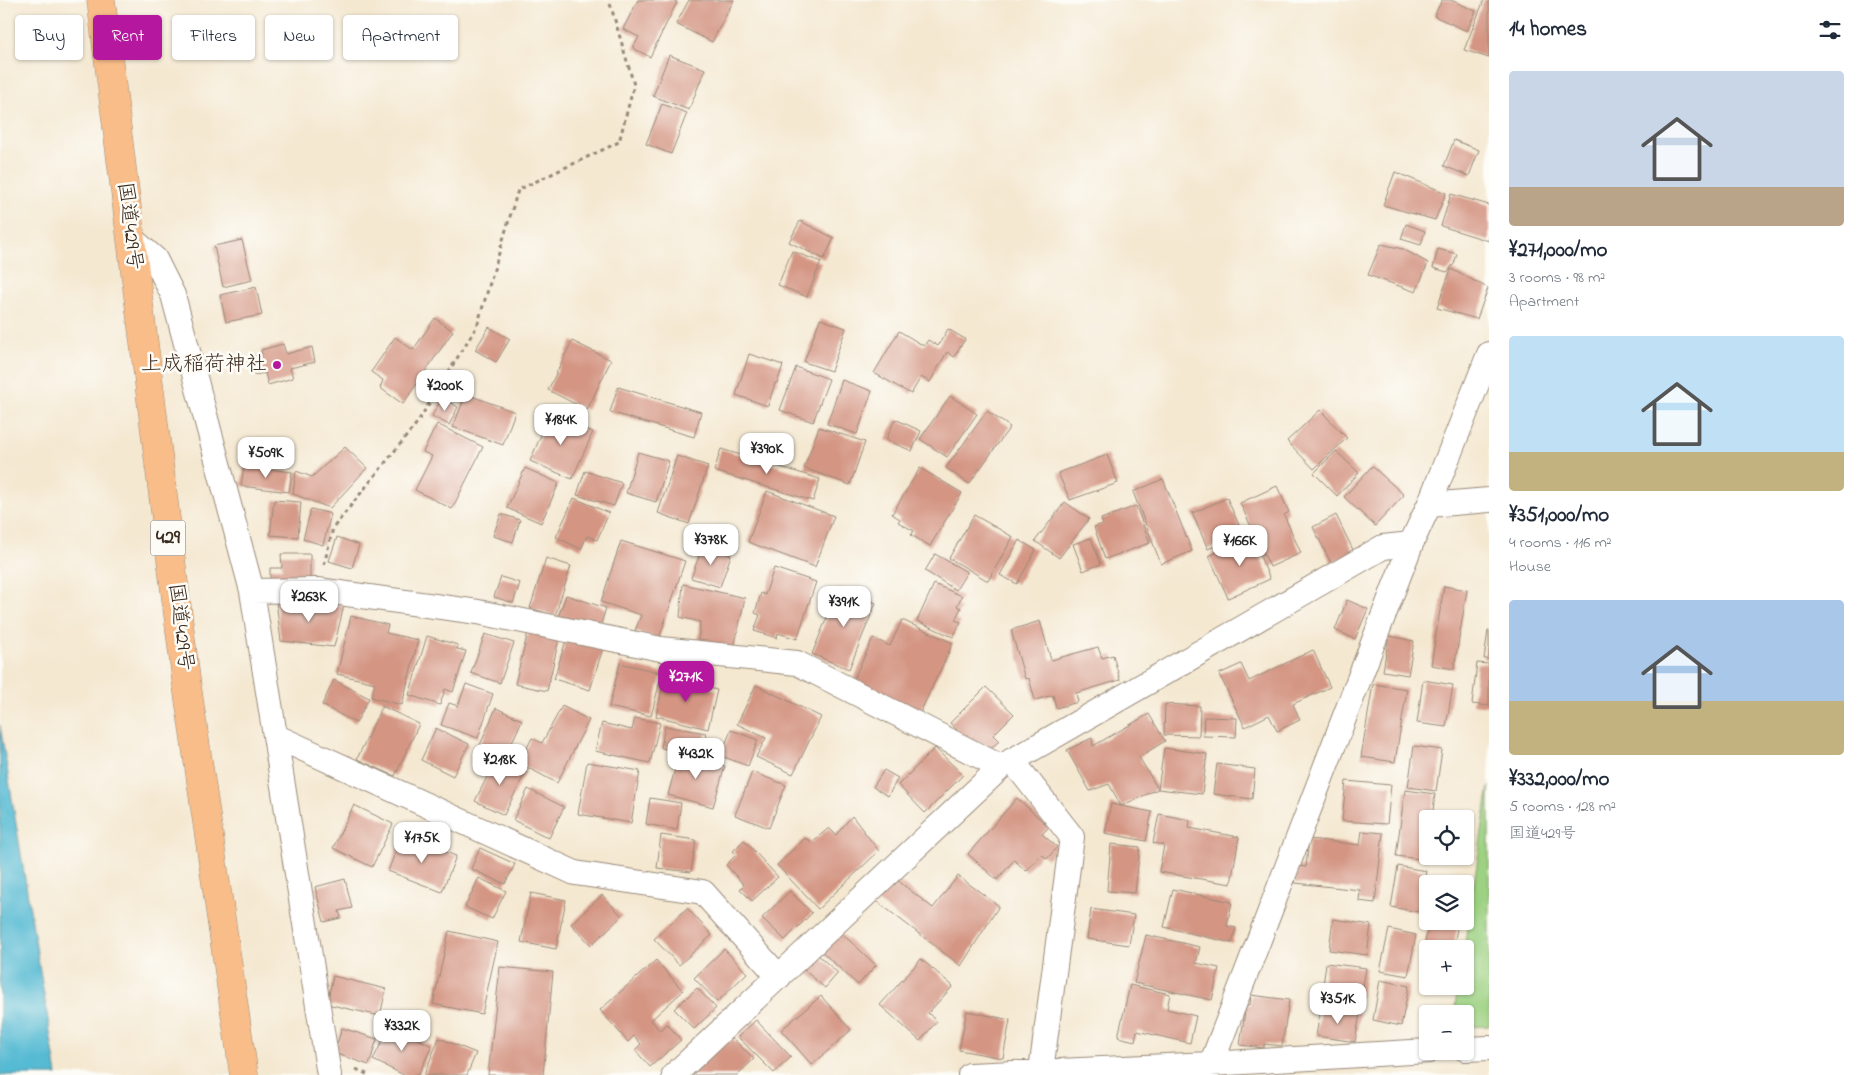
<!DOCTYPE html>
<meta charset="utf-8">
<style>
body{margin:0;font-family:"Indie Flower","Klee One",sans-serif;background:#f2f2f3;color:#1f2937;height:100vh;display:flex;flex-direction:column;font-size:19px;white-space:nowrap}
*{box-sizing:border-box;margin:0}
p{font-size:16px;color:#747a83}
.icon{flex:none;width:28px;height:28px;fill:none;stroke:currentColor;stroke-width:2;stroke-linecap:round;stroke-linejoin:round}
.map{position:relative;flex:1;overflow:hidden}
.drawer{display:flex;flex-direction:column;background:#fff;width:375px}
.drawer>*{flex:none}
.guide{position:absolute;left:15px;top:15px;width:475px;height:45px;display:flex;gap:10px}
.controls{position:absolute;left:1419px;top:810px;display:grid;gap:10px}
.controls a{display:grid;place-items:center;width:55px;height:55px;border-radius:5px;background:#fff;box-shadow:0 1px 4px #0004;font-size:25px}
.price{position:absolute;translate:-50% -42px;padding:0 11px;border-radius:10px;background:#fff;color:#222;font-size:16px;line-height:32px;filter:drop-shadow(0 1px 2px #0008)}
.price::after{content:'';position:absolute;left:50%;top:30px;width:15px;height:11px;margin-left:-8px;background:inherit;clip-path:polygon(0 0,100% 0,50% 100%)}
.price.active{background:#b5179e;color:#fff}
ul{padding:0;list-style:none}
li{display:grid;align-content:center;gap:10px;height:265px;padding:0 20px}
li span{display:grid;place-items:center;height:155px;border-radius:5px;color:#555}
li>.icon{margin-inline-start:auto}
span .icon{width:90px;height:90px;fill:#fffc;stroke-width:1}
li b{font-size:21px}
h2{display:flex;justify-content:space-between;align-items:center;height:60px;padding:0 20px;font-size:21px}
.tag{padding:0 18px;border-radius:5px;background:#fff;box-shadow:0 1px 4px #0004;font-size:18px;line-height:45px}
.tag.active{background:#b5179e;color:#fff}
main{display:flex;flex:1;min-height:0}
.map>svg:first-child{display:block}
.green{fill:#9dd282;stroke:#6c7e50}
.water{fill:#54bad3;stroke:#487278}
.building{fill:#d49583}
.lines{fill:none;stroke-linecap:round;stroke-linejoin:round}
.minor-casing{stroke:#988978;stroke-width:26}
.trunk-casing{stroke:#988978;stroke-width:29}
.path{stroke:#988978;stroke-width:3;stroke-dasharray:4 4;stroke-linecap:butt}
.minor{stroke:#fff;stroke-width:24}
.trunk{stroke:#f8bd89;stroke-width:28}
.poi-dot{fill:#b5179e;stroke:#fdfcf7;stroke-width:2}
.labels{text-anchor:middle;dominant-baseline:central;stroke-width:5;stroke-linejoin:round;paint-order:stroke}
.shield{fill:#fdfcf7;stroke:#75695f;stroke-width:1}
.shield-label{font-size:20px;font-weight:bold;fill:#3b2a1e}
.street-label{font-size:21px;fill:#3b2a1e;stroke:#fdfcf7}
.poi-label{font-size:21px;fill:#3b2a1e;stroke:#fdfcf7;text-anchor:end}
</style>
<main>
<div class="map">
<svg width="1489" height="1075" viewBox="0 0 1489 1075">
<rect width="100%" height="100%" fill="#fdfcf7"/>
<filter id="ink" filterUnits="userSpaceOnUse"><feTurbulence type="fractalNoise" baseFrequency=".02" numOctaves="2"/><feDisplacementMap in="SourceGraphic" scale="10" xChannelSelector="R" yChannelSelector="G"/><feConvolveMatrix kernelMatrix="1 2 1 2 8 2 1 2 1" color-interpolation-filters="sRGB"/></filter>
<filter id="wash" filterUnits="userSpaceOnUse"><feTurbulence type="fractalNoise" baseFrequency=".0096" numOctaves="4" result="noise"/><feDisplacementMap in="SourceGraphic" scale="20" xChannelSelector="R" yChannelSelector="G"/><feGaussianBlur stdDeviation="1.12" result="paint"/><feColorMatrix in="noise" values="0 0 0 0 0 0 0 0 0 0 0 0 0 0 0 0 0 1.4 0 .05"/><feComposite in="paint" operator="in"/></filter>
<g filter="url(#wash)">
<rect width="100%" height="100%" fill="#f4e8d1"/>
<path class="green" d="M1489,786V1026L1465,1027V1014H1454L1458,986H1465L1464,949Z"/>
<path class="water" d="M0,725L57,1075H0Z"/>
<g id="blocks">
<path class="building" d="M638,0H672L677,2L650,57L633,48L639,37L623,29Z
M689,0H734L712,42L676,24Z
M1442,0H1451L1476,11L1467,31L1434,16Z
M1484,0H1489V58L1464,50Z
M669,55L705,69L689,110L653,96Z
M662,104L687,113L671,154L646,144Z
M1454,140L1479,150L1469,176L1444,166Z
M1395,172L1446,193L1435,220L1383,205Z
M1451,194L1489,205V241L1441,226Z
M800,221L834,238L824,259L789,242Z
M1406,224L1425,231L1421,245L1401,239Z
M242,240L252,280L223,287L214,246Z
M1381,244L1403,249L1428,263L1416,292L1368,275Z
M1438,249L1457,254L1454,264L1447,272L1433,268Z
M792,251L821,262L807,297L778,285Z
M1451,269L1488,288L1477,319L1437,308Z
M256,287L262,315L226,322L220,295Z
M435,318L453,331L403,404L380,388L383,380L371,372L395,337L413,350Z
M820,319L846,328L831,371L804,362Z
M489,327L510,339L496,362L475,350Z
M948,329L965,339L954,357L947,352L930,382L921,377L911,394L874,373L899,331L924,346L928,340L938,346Z
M572,341L611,360L587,410L548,390Z
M283,344L286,354L312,347L315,362L290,368L293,378L268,385L265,373L254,375L250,358L262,355L261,350Z
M749,354L783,365L777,383H775L768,406L736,395Z
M796,367L829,379L813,422L780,410Z
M842,380L872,391L857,434L827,424Z
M618,387L701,412L694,437L610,412Z
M466,394L515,412L503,445L453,427Z
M950,396L977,414L947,457L920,439Z
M442,398L458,407L449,425L432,416Z
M1320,410L1347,438L1314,469L1287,441Z
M987,411L1010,427L969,484L946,468Z
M550,414L593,432L572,479L530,461Z
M895,419L921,431L912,451L886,440Z
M437,424L483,447L452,509L415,490L432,456L423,452Z
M819,427L865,442L850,485L804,468Z
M345,447L367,468L330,508L293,494L296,471L312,477Z
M721,449L820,479L813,501L714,471Z
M1336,451L1359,473L1337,496L1314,473Z
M638,452L669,461L656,502L626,493Z
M1107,455L1118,483L1070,500L1058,473Z
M677,456L708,466L689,524L658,513Z
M244,466L292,472L289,492L241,486Z
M1372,466L1404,495L1375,526L1344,497Z
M525,468L559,483L541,523L507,508Z
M920,468L962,493L930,546L911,535L914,531L898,522L900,519L892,514Z
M585,471L622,483L614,506L577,495Z
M1163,479L1192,551L1161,564L1133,492Z
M1277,486L1289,512L1284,515L1301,553L1270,567L1240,503Z
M767,491L834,516L815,567L748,542Z
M574,498L609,513L597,540L587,536L581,549L556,537Z
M1227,498L1243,534L1208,549L1192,513Z
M274,500L301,502L298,537L270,535Z
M1065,502L1089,519L1059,558L1035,541Z
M1136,506L1150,543L1105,559L1094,527L1103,524L1101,519Z
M311,509L331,514L323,545L303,539Z
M501,514L520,520L513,542L493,536Z
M974,515L1013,537L988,581L949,558Z
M1336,515L1354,552L1331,563L1313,527Z
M1251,536L1270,579L1228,598L1209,556Z
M337,537L359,545L352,568L329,561Z
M1091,538L1101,564L1083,571L1073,544Z
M1019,540L1036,550L1017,584L1000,575Z
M621,541L685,561L659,639L635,631L641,615L601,602Z
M703,545L731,555L720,587L691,578Z
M281,554H310V583L270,584V568H282Z
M935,554L967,572L956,590L925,571Z
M546,558L571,566L555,616L530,608Z
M774,568L816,582L797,639L778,633L777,638L754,631L760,615L755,613L761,593L765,595Z
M501,577L520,583L513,603L494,597Z
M683,584L745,598L734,648L698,644L700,622L680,617Z
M934,584L962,596L957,606L961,608L955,620L961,622L953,637L917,621Z
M1444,586L1467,590L1454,669L1431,665Z
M839,588L876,603L849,669L812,654Z
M566,595L606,608L599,630L558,617Z
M1347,600L1368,609L1355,639L1335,630Z
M276,601L344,605L334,647L281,641Z
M351,616L388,625L386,633L418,640L402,705L371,697L375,683L337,674Z
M902,620L953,643L919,715L850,687L873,638L890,646Z
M1040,621L1051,660L1098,647L1102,658L1113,655L1120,680L1076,693L1078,702L1056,708L1053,695L1035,700L1029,678L1025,679L1011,630Z
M1488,630H1489V659H1484Z
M528,632L559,639L547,691L515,684Z
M485,634L514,643L500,683L471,673Z
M427,636L458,645L457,649L466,651L453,692L445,689L440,705L409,695Z
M1389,636L1414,641L1408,675L1383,671Z
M567,637L603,648L590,690L554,679Z
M1313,650L1330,687L1293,704L1300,720L1277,731L1269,715L1245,727L1219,674L1241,664L1249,681Z
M620,663L662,673L651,716L609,707Z
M1477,663L1489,664V706L1472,704Z
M665,677L717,690L708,729L656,716Z
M334,680L369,698L356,723L322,705Z
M1423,680L1453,685L1446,727L1417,723Z
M466,684L493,694L478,738L441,725L449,703L458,706Z
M1373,684L1407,689L1395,762L1361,757Z
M756,685L821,717L793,774L756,757L766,738L737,724Z
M986,687L1014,714L993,735L999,741L983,756L950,723Z
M1165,704L1200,706L1199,736L1164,735Z
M382,706L419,724L395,776L357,759Z
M562,706L589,720L557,783L519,763L532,738L542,743Z
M496,708L522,720L506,756L480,745Z
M1149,714L1165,741L1139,757L1158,789L1121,806L1109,784L1090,791L1067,750L1092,738L1093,746Z
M1204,717L1237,718L1236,737L1203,736Z
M635,718L660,723L650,763L595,751L602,723L632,730Z
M665,726L706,733L703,755L661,748Z
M436,728L469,744L453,776L421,760Z
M731,730L758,740L748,766L721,756Z
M1414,746L1442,750L1436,791L1408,787Z
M935,748L963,775L925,813L898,785Z
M1164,748L1207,754L1202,794L1158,789Z
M679,754L725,766L713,807L668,795Z
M497,757L526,771L504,815L475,801Z
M587,762L640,771L631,823L578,814Z
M1217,764L1255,769L1252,799L1213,794Z
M884,770L898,778L888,796L873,787Z
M752,772L786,785L769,828L735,815Z
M1346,781L1391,785L1387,824L1342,821Z
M528,789L564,807L549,838L513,820Z
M1405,790L1435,794L1432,819H1428L1427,860L1396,856Z
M650,798L681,803L677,830L646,824Z
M1017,798L1049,827L1042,834L1057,847L1047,859L1042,854L1026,871L1014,860L997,880L968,854Z
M1111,804L1152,812L1146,841L1105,833Z
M354,805L393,824L372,867L333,848Z
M1159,814L1190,820L1189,828L1239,837L1231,884L1159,872L1164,845L1153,843Z
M852,816L879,851L818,909L777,865L805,838L812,842L829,828L836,835Z
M1362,831L1383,833L1375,903L1359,901L1360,890L1295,883L1298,866L1306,867L1309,839L1360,845Z
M661,835L696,840L691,872L657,868Z
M402,836L456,856L442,892L388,871Z
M744,840L778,877L752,901L740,889L744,885L726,865L736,855L733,851Z
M1111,844L1140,847L1135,893L1107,891Z
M480,848L515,864L505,884L471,869Z
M1398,866L1426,871L1418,912L1391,907Z
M892,876L933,908L958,876L999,906L961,966L874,899Z
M479,878L506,891L492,919L465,907Z
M345,879L352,908L339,911L341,918L324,922L315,887Z
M1173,889L1232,902L1227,926L1236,928L1232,943L1164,927Z
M790,891L812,913L785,940L762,918Z
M531,893L566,900L556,949L521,942Z
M602,895L622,916L591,945L571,924Z
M687,908L712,935L679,965L654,939Z
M1091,909L1134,915L1129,945L1087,939Z
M1333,919L1371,925L1367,955L1329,950Z
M1429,921L1458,924L1453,949H1428V964L1421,963Z
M1389,929L1416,935L1408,976L1380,971Z
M449,931L498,942L482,1014L433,1004Z
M839,931L876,965L858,985L821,951Z
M1146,935L1200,947L1196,963L1219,968L1212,1000L1134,983Z
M724,949L747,973L717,1002L694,978Z
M817,954L838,973L825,988L803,969Z
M921,959L953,986L928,1013L937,1021L920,1041L880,1005Z
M656,960L683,991L651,1020L660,1031L667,1024L681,1040L650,1067L635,1050L641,1044L634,1036L628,1042L600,1010Z
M1326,963L1366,968L1361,998L1322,993Z
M500,967L553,972L543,1075H488Z
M333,976L386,989L380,1016L327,1004Z
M1380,980L1409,986L1401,1026L1373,1020Z
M1130,985L1170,994L1167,1009L1196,1016L1190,1043L1137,1031L1135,1041L1118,1037Z
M697,988L716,1008L694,1029L674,1009Z
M1251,995L1289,1000L1282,1046L1264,1044V1048L1240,1045L1246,1004L1250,1005Z
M821,996L851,1030L812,1065L781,1030Z
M1321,1007L1360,1013L1355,1042L1316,1036Z
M967,1011L1010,1020L1003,1058L959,1050Z
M756,1020L791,1057L774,1073L738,1037Z
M390,1025L432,1046L418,1075H404L373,1060Z
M342,1028L377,1039L369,1065L334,1053Z
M729,1035L754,1059L737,1075H688Z
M439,1038L476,1053L467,1075H424Z"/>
</g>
</g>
<g filter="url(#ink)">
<use href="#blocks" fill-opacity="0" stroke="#988978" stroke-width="1"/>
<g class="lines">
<defs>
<path id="minor" d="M131,238L155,259L173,295L252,591L329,1075
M1429,505L1489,500
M252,591L318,590L478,612L661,649L797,663L1001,767
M275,736L575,873L703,892L779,977
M1012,760L1072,837L1041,1071
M1465,1049L1489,1048
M674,1075L1001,767L1383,547L1411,544
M970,1075L1210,1064L1428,1051
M1207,1075L1411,544L1429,505L1489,354"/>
<path id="trunk" d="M101,0L186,679L244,1075"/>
</defs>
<use href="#minor" class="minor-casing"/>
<use href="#trunk" class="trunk-casing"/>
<path class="path" d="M324,565L333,528L417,423L477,326L518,190L619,142L634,85L609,0
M356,1069L369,1075"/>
<use href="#minor" class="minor"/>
<use href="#trunk" class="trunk"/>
</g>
</g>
<circle class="poi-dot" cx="277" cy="365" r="5"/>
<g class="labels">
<rect class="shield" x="150.5" y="520.5" width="35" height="35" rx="4"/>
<g class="shield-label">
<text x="168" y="538">429</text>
</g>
<g class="street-label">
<text transform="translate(129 226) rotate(83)">国道429号</text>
<text transform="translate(180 627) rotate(83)">国道429号</text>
</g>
<g class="poi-label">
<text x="267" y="365">上成稲荷神社</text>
</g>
</g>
</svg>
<div class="controls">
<a><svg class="icon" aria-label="locate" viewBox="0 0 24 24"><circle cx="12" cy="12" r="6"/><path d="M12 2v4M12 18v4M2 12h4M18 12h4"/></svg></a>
<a><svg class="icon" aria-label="layers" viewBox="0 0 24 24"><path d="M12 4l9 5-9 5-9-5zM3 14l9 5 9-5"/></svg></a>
<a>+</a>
<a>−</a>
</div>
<b class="price" style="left:445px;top:412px">¥200K</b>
<b class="price" style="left:561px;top:446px">¥184K</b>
<b class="price" style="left:767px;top:475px">¥390K</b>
<b class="price" style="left:266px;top:479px">¥509K</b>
<b class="price" style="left:711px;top:566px">¥378K</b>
<b class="price" style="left:1240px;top:567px">¥166K</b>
<b class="price" style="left:309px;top:623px">¥263K</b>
<b class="price" style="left:844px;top:628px">¥391K</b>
<b class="price active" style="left:686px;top:703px">¥271K</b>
<b class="price" style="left:696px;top:780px">¥432K</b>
<b class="price" style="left:500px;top:786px">¥218K</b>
<b class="price" style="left:422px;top:864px">¥175K</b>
<b class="price" style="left:1338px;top:1025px">¥351K</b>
<b class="price" style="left:402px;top:1052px">¥332K</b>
<div class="guide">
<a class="tag">Buy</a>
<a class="tag active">Rent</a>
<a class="tag">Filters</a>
<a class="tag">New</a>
<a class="tag">Apartment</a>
</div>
</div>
<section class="drawer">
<h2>14 homes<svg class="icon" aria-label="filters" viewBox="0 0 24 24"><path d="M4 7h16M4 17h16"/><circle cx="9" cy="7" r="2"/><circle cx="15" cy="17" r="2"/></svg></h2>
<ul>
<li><span style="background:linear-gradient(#c9d6e8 75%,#b9a48a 0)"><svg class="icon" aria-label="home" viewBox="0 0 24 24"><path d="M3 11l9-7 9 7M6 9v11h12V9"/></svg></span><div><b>¥271,000/mo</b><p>3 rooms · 98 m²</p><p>Apartment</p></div></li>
<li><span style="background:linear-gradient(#bfe0f5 75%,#c2b280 0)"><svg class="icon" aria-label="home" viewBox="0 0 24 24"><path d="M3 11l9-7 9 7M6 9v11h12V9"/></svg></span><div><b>¥351,000/mo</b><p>4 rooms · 116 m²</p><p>House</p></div></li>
<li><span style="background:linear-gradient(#a9c7e8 65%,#c2b280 0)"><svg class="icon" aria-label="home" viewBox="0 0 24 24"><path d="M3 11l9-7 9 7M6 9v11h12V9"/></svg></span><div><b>¥332,000/mo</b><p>5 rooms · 128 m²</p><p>国道429号</p></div></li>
</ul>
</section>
</main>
